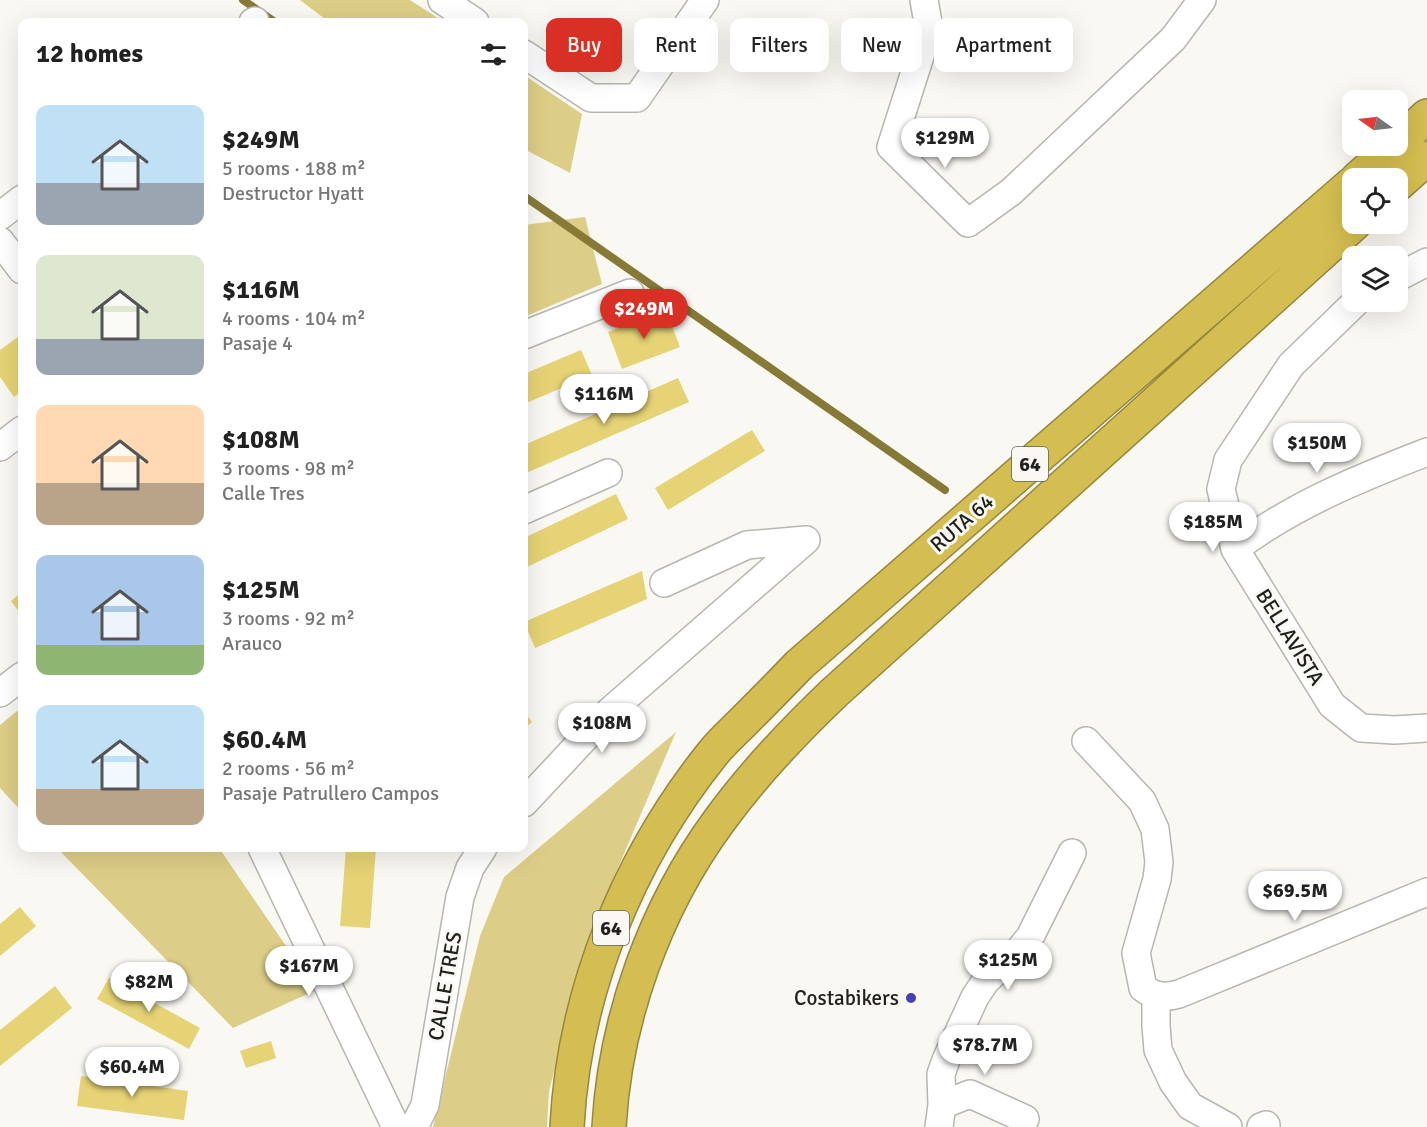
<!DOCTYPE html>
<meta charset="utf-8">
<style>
body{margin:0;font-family:Signika,sans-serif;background:#f2f2f2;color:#222;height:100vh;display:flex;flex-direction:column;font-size:22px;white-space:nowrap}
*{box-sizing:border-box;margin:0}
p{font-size:20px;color:#767676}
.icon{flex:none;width:33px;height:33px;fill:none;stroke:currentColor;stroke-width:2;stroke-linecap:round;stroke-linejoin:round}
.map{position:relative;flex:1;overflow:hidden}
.side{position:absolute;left:18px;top:18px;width:510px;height:834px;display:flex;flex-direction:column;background:#fff;border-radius:12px;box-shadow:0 6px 24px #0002}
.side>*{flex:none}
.guide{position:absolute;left:546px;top:18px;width:570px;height:54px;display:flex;gap:12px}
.needle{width:39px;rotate:284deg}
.fabs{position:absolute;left:1342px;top:90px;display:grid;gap:12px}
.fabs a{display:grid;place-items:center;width:66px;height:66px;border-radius:12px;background:#fff;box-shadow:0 6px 24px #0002;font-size:30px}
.price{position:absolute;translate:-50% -51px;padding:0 14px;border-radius:21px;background:#fff;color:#222;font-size:20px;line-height:39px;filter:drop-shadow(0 2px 3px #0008)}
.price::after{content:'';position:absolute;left:50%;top:36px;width:18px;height:14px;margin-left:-9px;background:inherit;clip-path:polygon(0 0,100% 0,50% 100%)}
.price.on{background:#d93025;color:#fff}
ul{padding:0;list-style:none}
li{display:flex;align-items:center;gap:18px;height:150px;padding:0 18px}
li span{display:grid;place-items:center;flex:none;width:168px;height:120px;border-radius:12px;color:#555}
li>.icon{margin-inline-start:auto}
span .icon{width:72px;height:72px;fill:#fffc;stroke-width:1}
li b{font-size:26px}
h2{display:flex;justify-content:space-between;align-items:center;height:72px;padding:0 18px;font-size:26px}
.chip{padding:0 21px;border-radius:12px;background:#fff;box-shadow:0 6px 24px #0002;font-size:21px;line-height:54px}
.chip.on{background:#d93025;color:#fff}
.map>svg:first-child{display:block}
.green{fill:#ddce87}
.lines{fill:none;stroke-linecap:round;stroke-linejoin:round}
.stream{stroke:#877a37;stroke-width:8}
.building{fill:#e6d376}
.minor-casing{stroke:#b7b6b1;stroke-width:30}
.highway-casing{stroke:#95873f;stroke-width:36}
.minor{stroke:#fff;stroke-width:27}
.highway{stroke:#d4be51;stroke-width:33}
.poi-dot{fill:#4440b6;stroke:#f9f8f3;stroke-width:2}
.labels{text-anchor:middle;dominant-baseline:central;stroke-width:6;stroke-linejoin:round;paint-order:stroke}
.shield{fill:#f9f8f3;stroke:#61615e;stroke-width:1.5}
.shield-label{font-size:20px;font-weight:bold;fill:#20201e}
.street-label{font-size:21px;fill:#20201e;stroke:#f9f8f3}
.poi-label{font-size:21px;fill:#20201e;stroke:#f9f8f3;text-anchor:end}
</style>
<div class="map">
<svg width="1427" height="1127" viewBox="0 0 1427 1127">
<rect width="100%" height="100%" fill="#f9f8f3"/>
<path class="green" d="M300,0H410L444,22H329Z
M524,75L582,114L570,173L524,149Z
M585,217L602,284L524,317V225Z
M22,707V812L0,788V725Z
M676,732L591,931L549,1091L547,1127H433L480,936L504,877Z
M57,848H219L316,990L233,1028Z"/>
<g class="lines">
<path class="stream" d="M243,0L275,22
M524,196L945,490"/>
</g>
<path class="building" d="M666,310L680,347L622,369L608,332Z
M22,334V391L14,397L0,377V350Z
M581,350L592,375L524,404V374Z
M678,378L689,402L524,474V445Z
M752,430L765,451L668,510L655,488Z
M616,494L628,519L527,567L524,560V538Z
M642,571L647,599L535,648L524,622Z
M22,592V616L11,601Z
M524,711L532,722L524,729Z
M346,848H376L370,928L340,926Z
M20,907L36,926L0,956V924Z
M109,978L200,1028L189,1049L97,999Z
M55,986L72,1008L0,1066V1030Z
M271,1041L276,1058L246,1068L240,1051Z
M81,1076L188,1091L184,1120L77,1106Z"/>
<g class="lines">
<defs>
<path id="minor" d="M442,0L475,22
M924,0L929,28L891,147L968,223L1011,192L1173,39L1202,0
M253,22L255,21
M524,54L591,98H637L705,0
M0,216L22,199
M0,241L22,270
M1398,277L1427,262
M1356,302L1291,365L1228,460L1221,489L1235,549L1332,705L1361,728L1394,730L1427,728
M524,335L630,293
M0,447L22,430
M524,510L608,473
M1235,549C1293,505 1360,478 1427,452
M0,693L22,676
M1086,741L1142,801L1155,829L1159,862L1157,879L1136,953L1143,988C1155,997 1165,998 1179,994L1427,892
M524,803L610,711L806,540L747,545L664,583
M262,848L396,1127
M1156,996V1026L1158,1050L1173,1082L1190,1106L1228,1127
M942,1105L970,1094L1025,1119
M414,1127L425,1105L460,897L470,868L483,848
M939,1127L942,1105L941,1074L946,1060L975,997L985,982L997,970L1013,958L1030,937L1072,853
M1261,1127L1266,1125"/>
<path id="highway" d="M1398,143L1427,116
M1358,178L1395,146
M1398,184L1427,158
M567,1127C574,991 628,859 713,753C722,742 732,733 742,723C761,704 780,685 799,665L1353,183
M609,1127C615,1019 655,908 719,821C753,774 793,732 835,692L1354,224"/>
</defs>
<use href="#minor" class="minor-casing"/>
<use href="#highway" class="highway-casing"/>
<use href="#minor" class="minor"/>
<use href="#highway" class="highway"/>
</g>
<circle class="poi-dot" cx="911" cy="998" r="6"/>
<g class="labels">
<g class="shield">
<rect x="1012" y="447" width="36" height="34" rx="4.5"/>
<rect x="593" y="911" width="36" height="34" rx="4.5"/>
</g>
<g class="shield-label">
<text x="1030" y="464">64</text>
<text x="611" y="928">64</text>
</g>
<g class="street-label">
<text transform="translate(962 523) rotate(-41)">RUTA 64</text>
<text transform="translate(1290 637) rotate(58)">BELLAVISTA</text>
<text transform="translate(445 986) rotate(-80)">CALLE TRES</text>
</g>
<g class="poi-label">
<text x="899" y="998">Costabikers</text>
</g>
</g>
</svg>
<div class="fabs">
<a><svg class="needle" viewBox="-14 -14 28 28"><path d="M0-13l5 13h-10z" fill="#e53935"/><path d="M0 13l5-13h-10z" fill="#767676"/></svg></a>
<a><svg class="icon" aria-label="locate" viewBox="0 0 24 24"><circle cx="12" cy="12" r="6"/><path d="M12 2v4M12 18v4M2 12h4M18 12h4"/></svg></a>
<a><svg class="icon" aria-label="layers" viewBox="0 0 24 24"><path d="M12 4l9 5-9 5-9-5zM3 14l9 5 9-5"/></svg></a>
</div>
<b class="price" style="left:945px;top:169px">$129M</b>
<b class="price on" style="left:644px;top:340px">$249M</b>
<b class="price" style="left:604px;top:425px">$116M</b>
<b class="price" style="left:1317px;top:474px">$150M</b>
<b class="price" style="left:1213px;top:553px">$185M</b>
<b class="price" style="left:602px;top:754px">$108M</b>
<b class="price" style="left:1295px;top:922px">$69.5M</b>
<b class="price" style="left:1008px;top:991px">$125M</b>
<b class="price" style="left:309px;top:997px">$167M</b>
<b class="price" style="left:149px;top:1013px">$82M</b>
<b class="price" style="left:985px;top:1076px">$78.7M</b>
<b class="price" style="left:132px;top:1098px">$60.4M</b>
<div class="guide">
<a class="chip on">Buy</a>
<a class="chip">Rent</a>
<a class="chip">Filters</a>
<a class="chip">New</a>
<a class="chip">Apartment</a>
</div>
<section class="side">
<h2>12 homes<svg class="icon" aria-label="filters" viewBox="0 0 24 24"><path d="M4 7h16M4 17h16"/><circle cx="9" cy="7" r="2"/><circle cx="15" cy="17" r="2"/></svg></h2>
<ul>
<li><span style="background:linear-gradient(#bfe0f5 65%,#9aa5b1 0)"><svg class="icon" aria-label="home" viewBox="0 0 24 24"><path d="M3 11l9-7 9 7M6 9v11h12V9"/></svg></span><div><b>$249M</b><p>5 rooms · 188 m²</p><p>Destructor Hyatt</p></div></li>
<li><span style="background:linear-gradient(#dfe7d0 70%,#9aa5b1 0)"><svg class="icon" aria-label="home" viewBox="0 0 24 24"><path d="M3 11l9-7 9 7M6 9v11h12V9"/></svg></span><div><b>$116M</b><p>4 rooms · 104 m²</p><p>Pasaje 4</p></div></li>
<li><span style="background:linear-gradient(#ffd9b3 65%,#b9a48a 0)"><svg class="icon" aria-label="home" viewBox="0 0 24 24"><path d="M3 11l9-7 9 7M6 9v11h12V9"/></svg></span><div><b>$108M</b><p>3 rooms · 98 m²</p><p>Calle Tres</p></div></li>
<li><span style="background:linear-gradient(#a9c7e8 75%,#8fb573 0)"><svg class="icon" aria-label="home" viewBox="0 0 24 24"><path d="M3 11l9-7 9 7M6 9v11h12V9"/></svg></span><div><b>$125M</b><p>3 rooms · 92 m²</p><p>Arauco</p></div></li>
<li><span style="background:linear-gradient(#bfe0f5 70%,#b9a48a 0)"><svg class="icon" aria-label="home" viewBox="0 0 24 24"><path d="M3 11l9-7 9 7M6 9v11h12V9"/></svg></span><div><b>$60.4M</b><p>2 rooms · 56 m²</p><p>Pasaje Patrullero Campos</p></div></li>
</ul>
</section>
</div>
